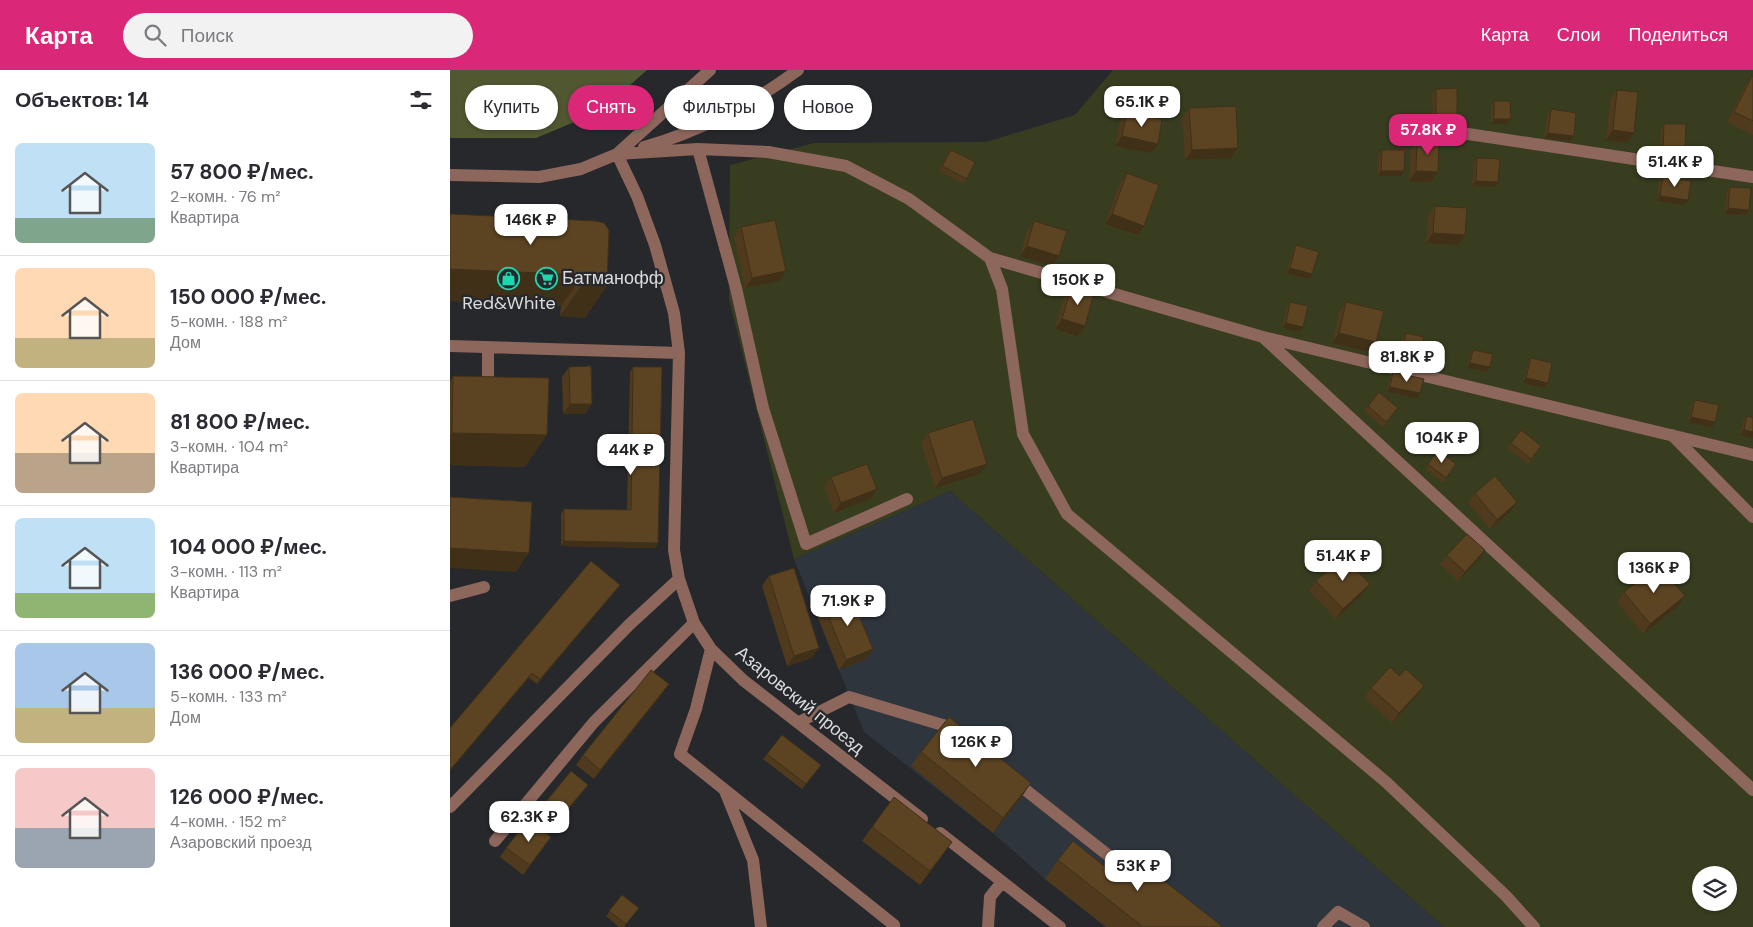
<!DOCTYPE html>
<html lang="ru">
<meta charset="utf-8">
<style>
body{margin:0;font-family:"DM Sans",sans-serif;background:#f2f2f3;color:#2b2b33;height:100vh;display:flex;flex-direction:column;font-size:19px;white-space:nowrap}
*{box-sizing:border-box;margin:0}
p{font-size:16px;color:#7c7c81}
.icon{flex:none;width:28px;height:28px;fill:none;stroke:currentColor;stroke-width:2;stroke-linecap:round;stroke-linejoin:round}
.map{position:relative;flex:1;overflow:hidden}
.side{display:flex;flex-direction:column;background:#fff;width:450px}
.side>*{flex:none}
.guide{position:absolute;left:15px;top:15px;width:475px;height:45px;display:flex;gap:10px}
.controls{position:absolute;left:1242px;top:796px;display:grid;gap:10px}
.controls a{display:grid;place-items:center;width:45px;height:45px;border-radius:50%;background:#fff;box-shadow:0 1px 4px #0004;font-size:25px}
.price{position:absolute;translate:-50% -42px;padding:0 11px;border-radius:10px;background:#fff;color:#222;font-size:16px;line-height:32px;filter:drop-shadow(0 1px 2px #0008)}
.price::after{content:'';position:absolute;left:50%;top:30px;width:15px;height:11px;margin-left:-8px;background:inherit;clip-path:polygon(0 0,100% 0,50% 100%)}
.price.current{background:#db2777;color:#fff}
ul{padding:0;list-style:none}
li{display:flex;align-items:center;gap:15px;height:125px;padding:0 15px}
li+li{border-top:1px solid #e1e1e2}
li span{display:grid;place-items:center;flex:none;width:140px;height:100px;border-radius:8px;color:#555}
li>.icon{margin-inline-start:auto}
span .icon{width:60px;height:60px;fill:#fffc;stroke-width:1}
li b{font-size:21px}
h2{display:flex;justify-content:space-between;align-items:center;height:60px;padding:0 15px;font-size:21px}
.pill{padding:0 18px;border-radius:22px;background:#fff;box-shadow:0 1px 4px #0004;font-size:18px;line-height:45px}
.pill.current{background:#db2777;color:#fff}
header{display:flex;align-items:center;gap:30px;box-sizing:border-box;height:70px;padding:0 25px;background:#db2777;color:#fff}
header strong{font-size:24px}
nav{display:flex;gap:28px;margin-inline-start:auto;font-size:18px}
.search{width:350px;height:45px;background:#f2f2f3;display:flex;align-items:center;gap:12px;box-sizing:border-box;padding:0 18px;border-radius:28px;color:#7c7c81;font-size:19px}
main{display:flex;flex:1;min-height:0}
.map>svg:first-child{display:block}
.built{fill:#2f353d}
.green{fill:#383d20;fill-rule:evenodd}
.forest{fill:#515731}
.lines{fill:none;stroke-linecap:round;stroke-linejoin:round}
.minor{stroke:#8d665c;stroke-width:12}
.wall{fill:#4f3a1e}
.shaded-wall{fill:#403018}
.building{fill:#5c4423;stroke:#403018}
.labels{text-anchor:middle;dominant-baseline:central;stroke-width:4.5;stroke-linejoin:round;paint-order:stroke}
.poi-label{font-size:18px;fill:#dbdcde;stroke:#26282c;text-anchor:start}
.street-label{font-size:18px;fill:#dbdcde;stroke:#26282c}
</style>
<header>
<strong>Карта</strong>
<div class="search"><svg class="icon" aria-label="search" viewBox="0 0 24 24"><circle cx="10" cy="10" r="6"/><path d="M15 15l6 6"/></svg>Поиск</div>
<nav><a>Карта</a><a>Слои</a><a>Поделиться</a></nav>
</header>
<main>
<section class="side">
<h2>Объектов: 14<svg class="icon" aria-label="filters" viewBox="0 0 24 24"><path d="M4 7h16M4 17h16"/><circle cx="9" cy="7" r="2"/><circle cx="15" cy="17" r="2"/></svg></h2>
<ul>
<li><span style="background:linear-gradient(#bfe0f5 75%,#7fa58c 0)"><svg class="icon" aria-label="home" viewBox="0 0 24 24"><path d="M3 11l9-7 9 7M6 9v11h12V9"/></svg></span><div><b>57 800 ₽/мес.</b><p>2-комн. · 76 m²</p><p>Квартира</p></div></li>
<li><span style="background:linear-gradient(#ffd9b3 70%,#c2b280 0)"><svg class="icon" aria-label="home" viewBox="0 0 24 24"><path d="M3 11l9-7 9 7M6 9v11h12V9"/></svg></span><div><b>150 000 ₽/мес.</b><p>5-комн. · 188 m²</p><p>Дом</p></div></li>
<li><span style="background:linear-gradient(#ffd9b3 60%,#b9a48a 0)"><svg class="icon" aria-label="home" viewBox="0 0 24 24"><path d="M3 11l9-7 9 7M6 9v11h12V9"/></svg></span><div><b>81 800 ₽/мес.</b><p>3-комн. · 104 m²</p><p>Квартира</p></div></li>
<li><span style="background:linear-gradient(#bfe0f5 75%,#8fb573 0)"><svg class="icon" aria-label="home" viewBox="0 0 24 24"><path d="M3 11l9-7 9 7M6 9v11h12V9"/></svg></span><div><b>104 000 ₽/мес.</b><p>3-комн. · 113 m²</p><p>Квартира</p></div></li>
<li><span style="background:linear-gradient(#a9c7e8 65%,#c2b280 0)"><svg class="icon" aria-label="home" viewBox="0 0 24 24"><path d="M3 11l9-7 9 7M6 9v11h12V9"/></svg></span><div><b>136 000 ₽/мес.</b><p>5-комн. · 133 m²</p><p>Дом</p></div></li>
<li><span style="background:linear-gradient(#f6c9c9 60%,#9aa5b1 0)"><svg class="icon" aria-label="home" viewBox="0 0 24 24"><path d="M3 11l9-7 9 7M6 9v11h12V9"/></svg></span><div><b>126 000 ₽/мес.</b><p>4-комн. · 152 m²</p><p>Азаровский проезд</p></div></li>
</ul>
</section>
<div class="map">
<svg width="1303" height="857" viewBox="0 0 1303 857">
<rect width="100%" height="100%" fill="#26282c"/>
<path class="built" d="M500,421L994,857H656L595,809L543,763L414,662L344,489Z"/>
<path class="green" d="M663,0H1303V857H994L500,421L344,489L279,229L280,95L364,73L536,72L625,45ZM1251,805H1279V832H1251Z"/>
<path class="forest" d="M0,0H197L151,41L86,68H0Z"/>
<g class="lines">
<path class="minor" d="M1005,62L1303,107
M194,77C246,63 304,33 348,0
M248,79L286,218L313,338L356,474L457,429
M167,84L187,126L205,175L224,243L229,283L224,480L229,509L244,553L261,579L293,610L472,749
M167,84L248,79L318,82L396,96L459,129L540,188L813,267
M0,105L89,107L131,99L167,84L260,0
M540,188L552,219L573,364L617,444L936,712L1056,826L1084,857
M0,276L229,283
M38,323V278
M1222,365L1303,447
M1303,385L813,267L1303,720
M0,526L34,517
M261,579L246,639L230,684L444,855L443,857
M349,652L399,627L496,656L506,664
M563,710L664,790L689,808
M275,721L303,790L311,857
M0,737L180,554L229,509
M490,763L610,857
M45,771L144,652L244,553
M538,857L540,827L552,812
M873,857L888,842L914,857"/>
</g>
<path class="wall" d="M1302,6L1303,7V65L1277,52L1295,16Z
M986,19L1004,52H983L982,24Z
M1167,20L1177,73L1156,70L1160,30Z
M1044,31L1057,54H1041V36Z
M739,38L788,78L781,88L735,90L732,48Z
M1101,39L1124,66L1120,71L1094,68L1097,45Z
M677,42L708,74L701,83L665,76L670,52Z
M1214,54L1235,80L1232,85L1210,84L1211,59Z
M967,71L981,112L959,111L960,81Z
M501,80L517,109L514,114L489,101L497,85Z
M932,80L951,106H928V85Z
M1027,88L1048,112L1045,117L1022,116L1024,93Z
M677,103L688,165L655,154L670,113Z
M1213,107L1238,130L1234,135L1207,131L1209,112Z
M1280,117L1299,140L1296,145L1275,144L1276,122Z
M985,136L1015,165L1008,175L976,173L978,145Z
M0,144L145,151L135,248L110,246L111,236L0,231Z
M584,151L609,186L602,196L570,186L577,161Z
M291,157L329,211L295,218L284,167Z
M846,175L859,209L836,203L843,180Z
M621,217L635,256L628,266L605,259L614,226Z
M840,232L853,257L849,262L832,258L837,237Z
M896,232L920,282L882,273L889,242Z
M956,263L971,280L967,285L949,281L952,268Z
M1023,280L1040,297L1036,302L1017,298L1020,285Z
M1081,288L1094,318L1073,313L1078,293Z
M119,297L135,344H113L112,307Z
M183,297L208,473L205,478L111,476V444L114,439L177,440L180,302Z
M943,302L967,328L937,322L940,307Z
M3,306L75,397L0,395V311Z
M1245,330L1262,357L1238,352L1241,335Z
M918,336L944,343L933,357L914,341Z
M1297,346L1303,348L1290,365L1293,351Z
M478,363L530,404L485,418L471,373Z
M1061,373L1091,376L1078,394L1057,378Z
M988,380L1006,394L993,413L975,399Z
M381,407L420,429L384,443L374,417Z
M1025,423L1060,442L1040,459L1018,433Z
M1035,480L1028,490L1008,511L990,494L997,485Z
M319,506L362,588L337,596L312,516Z
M866,511L920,514L913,524L886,549L859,521Z
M166,520L87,614L79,608L0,658Z
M1174,522L1235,526L1228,536L1193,564L1167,532Z
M374,535L423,579L416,589L389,600L367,545Z
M949,606L974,616L967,626L942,653L914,628L921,618Z
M212,624L144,709L126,695L133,685Z
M471,682L571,728L543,763L461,696Z
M317,684L367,700L352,719L313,689Z
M131,724L104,757L88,743L95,733Z
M422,757L492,786L470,815L412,771Z
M94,777L73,805L50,787L56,778Z
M608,790L669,808L773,857H656L595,809Z
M172,825L185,843L174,857H169L156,846Z"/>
<path class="shaded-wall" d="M986,47H1007L1004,52H983Z
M1044,49H1061L1057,54H1041Z
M1163,60L1184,63L1177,73L1156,70Z
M1098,63L1124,66L1120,71L1094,68Z
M672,66L708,74L701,83L665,76Z
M788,78L781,88L735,90L742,80Z
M1213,79L1235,80L1232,85L1210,84Z
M931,101H954L951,106H928Z
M966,101L988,102L981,112L959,111Z
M1026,111L1048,112L1045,117L1022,116Z
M1210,126L1238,130L1234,135L1207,131Z
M1278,138L1299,140L1296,145L1275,144Z
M662,144L694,156L688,165L655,154Z
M983,163L1015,165L1008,175L976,173Z
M577,176L609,186L602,196L570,186Z
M840,198L862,204L859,209L836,203Z
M0,199L133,205L111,236L0,231Z
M336,201L329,211L295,218L302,208Z
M132,215L157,216L135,248L110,246Z
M612,249L635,256L628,266L605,259Z
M836,253L853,257L849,262L832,258Z
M889,263L926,272L920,282L882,273Z
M953,276L971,280L967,285L949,281Z
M1020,293L1040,297L1036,302L1017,298Z
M1076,308L1098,313L1094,318L1073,313Z
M940,317L970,323L967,328L937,322Z
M120,334H142L135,344H113Z
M1241,347L1265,352L1262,357L1238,352Z
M1294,360L1303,362V368L1290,365Z
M2,363L97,365L75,397L0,395V366Z
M537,394L530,404L485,418L492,408Z
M427,419L420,429L384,443L391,433Z
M1067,432L1060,442L1040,459L1047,450Z
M114,471L208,473L205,478L111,476Z
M0,478L79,483L66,502L0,498Z
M1035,480L1028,490L1008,511L1015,502Z
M920,514L913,524L886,549L893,539Z
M170,515L166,520L87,614L90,609Z
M1235,526L1228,536L1193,564L1200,554Z
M369,578L362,588L337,596L344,586Z
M423,579L416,589L389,600L396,590Z
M82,603L79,608L0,701V700Z
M219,614L212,624L144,709L150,700Z
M974,616L967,626L942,653L949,643Z
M581,713L571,728L543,763L553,748Z
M138,715L131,724L104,757L111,747Z
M502,772L492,786L470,815L480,801Z"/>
<path class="building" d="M1302,6L1303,7V51L1284,42Z
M1007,18V47H986V19Z
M1167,20L1188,22L1184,63L1163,60Z
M1044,31H1060L1061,49H1044Z
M786,36L788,78L742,80L739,38Z
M1101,39L1126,43L1124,66L1098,63Z
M677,42L712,49L708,74L672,66Z
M1214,54H1236L1235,80L1213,79Z
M967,71L989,72L988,102L966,101Z
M501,80L525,92L517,109L492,96Z
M932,80H955L954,101H931Z
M1027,88L1050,89L1048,112L1026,111Z
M677,103L709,115L694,156L662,144Z
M1213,107L1241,111L1238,130L1210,126Z
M1280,117L1301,118L1299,140L1278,138Z
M985,136L1017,138L1015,165L983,163Z
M0,144L145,151L154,153L159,160L157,216L132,215L133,205L0,199Z
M325,150L336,201L302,208L291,157Z
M584,151L617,161L609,186L577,176Z
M846,175L869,182L862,204L840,198Z
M621,217L644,223L635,256L612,249Z
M840,232L858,236L853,257L836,253Z
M896,232L934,241L926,272L889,263Z
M956,263L974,267L971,280L953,276Z
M1023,280L1043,284L1040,297L1020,293Z
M1081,288L1102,293L1098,313L1076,308Z
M141,296L142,334H120L119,297Z
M183,297H212L208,473L114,471V439L181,440Z
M943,302L974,309L970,323L940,317Z
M3,306L99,308L97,365L2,363Z
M929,322L948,338L936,352L918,336Z
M1245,330L1269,335L1265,352L1241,347Z
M1297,346L1303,348V362L1294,360Z
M523,349L537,394L492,408L478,363Z
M1071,360L1091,376L1081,389L1061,373Z
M988,380L1006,394L996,408L978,394Z
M417,394L427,419L391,433L381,407Z
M1045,406L1067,432L1047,450L1025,423Z
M0,427L82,432L79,483L0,478Z
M1017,464L1035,480L1015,502L997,485Z
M893,486L920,514L893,539L866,511Z
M141,491L170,515L90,609L82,603L0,700V658Z
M1209,494L1235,526L1200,554L1174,522Z
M344,498L369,578L344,586L319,506Z
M400,524L423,579L396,590L374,535Z
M940,597L949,606L956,599L974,616L949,643L921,618Z
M201,600L219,614L150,700L133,685Z
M499,647L581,713L553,748L471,682Z
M332,665L371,695L356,714L317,684Z
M121,701L138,715L111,747L95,733Z
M444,727L502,772L480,801L422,757Z
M78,750L101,767L80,795L56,778Z
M623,771L669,808L685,788L773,857H693L608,790Z
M172,825L189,838L176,854L159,841Z"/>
<defs>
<symbol id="shop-ring" viewBox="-11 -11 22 22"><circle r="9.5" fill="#26282c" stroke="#21d5b0" stroke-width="1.5"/><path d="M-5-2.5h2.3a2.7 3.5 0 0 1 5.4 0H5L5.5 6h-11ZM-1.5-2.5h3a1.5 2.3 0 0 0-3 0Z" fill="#21d5b0"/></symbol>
<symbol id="supermarket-ring" viewBox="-11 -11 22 22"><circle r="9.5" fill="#26282c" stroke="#21d5b0" stroke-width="1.5"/><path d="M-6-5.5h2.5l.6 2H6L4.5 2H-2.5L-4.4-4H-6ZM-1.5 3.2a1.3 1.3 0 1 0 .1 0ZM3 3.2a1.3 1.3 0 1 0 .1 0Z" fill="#21d5b0"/></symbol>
</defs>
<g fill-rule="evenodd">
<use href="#shop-ring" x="46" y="196" width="25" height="25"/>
<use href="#supermarket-ring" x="84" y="196" width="25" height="25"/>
</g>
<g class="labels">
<g class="poi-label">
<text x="112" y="208">Батманофф</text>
<text x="59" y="233" text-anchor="middle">Red&amp;White</text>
</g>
<g class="street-label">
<text transform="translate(350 630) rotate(39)">Азаровский проезд</text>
</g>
</g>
</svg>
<div class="controls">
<a><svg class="icon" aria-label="layers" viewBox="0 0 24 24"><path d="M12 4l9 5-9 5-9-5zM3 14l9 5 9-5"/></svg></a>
</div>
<b class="price" style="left:692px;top:58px">65.1K ₽</b>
<b class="price current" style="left:978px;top:86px">57.8K ₽</b>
<b class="price" style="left:1225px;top:118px">51.4K ₽</b>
<b class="price" style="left:81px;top:176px">146K ₽</b>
<b class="price" style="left:628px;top:236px">150K ₽</b>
<b class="price" style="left:957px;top:313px">81.8K ₽</b>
<b class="price" style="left:992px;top:394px">104K ₽</b>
<b class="price" style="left:181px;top:406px">44K ₽</b>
<b class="price" style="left:893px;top:512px">51.4K ₽</b>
<b class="price" style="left:1204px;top:524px">136K ₽</b>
<b class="price" style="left:398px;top:557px">71.9K ₽</b>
<b class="price" style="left:526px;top:698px">126K ₽</b>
<b class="price" style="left:79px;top:773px">62.3K ₽</b>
<b class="price" style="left:688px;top:822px">53K ₽</b>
<div class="guide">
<a class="pill">Купить</a>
<a class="pill current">Снять</a>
<a class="pill">Фильтры</a>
<a class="pill">Новое</a>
</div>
</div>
</main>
